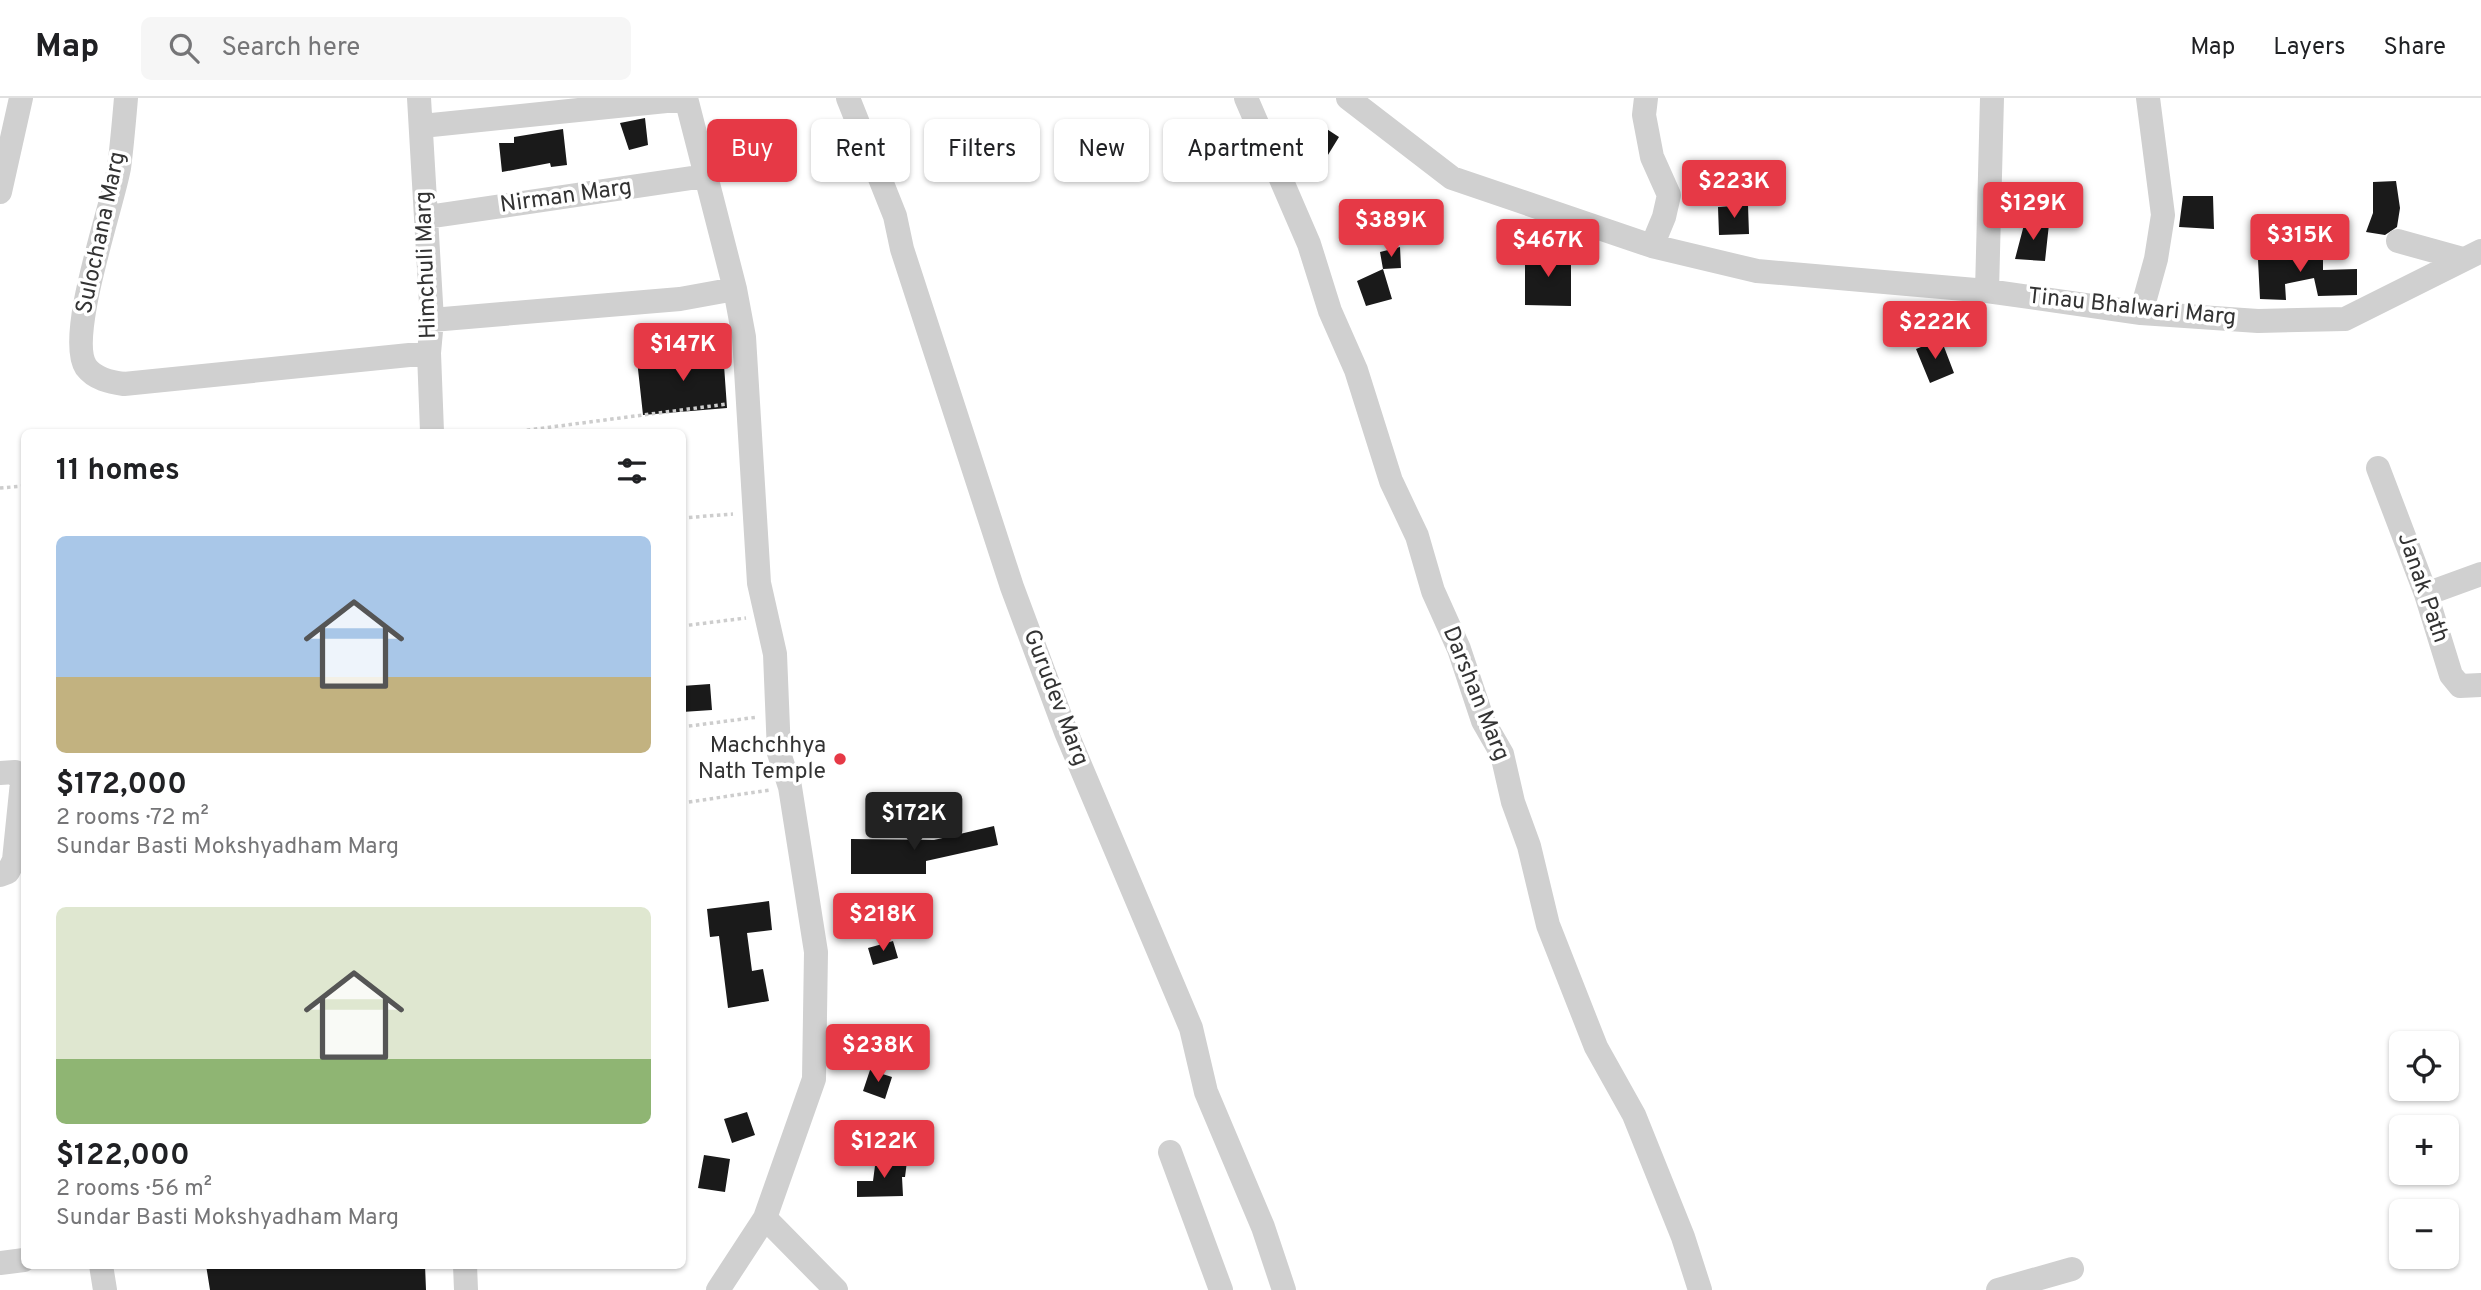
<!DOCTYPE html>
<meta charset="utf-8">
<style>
body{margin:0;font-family:Overpass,sans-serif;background:#f6f6f6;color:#202124;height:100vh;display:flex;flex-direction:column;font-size:26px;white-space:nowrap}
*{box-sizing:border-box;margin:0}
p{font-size:23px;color:#757577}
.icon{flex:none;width:38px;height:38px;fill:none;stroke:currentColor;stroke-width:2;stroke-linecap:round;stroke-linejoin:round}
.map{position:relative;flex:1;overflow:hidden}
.drawer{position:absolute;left:21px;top:331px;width:665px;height:840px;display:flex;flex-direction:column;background:#fff;border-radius:10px;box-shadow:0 2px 5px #0004}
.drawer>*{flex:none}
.hud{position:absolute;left:707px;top:21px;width:665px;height:63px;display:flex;gap:14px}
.fabs{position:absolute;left:2389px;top:933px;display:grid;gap:14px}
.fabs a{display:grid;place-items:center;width:70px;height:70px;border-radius:10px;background:#fff;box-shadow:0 2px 5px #0004;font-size:35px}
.price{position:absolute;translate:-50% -60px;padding:0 16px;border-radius:7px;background:#e63946;color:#fff;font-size:23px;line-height:46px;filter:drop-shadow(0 2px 4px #0008)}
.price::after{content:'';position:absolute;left:50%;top:42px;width:21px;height:16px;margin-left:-10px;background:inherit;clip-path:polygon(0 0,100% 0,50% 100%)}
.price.selected{background:#222;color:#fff}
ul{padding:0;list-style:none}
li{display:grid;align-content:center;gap:14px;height:371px;padding:0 35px}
li span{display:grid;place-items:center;height:217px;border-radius:10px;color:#555}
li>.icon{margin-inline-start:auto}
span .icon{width:126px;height:126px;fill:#fffc;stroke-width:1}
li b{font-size:30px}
h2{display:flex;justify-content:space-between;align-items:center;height:84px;padding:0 35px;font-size:30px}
.pill{padding:0 24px;border-radius:10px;background:#fff;box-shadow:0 2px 5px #0004;font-size:24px;line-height:63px}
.pill.selected{background:#e63946;color:#fff}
header{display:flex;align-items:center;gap:42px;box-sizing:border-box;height:98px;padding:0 35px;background:#fff;border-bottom:2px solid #e0e0e0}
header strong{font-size:33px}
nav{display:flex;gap:38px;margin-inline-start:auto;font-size:24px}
.search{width:490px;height:63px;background:#f6f6f6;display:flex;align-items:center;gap:18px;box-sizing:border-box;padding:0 24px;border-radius:10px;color:#757577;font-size:26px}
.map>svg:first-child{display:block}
.building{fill:#1a1a1a}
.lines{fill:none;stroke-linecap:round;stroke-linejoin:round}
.path{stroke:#cdcdcd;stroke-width:3.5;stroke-dasharray:3.5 3.5;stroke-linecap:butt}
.minor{stroke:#d0d0d0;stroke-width:24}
.poi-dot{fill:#e63946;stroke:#fff;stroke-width:2.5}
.labels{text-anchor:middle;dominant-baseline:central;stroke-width:7;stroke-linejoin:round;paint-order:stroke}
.street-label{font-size:23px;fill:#333;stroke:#fff}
.poi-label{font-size:23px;fill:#333;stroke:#fff;text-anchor:end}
</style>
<header>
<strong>Map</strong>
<div class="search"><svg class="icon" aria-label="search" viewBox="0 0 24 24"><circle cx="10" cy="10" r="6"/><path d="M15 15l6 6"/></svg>Search here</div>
<nav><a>Map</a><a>Layers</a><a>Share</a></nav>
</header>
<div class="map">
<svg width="2481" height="1192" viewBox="0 0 2481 1192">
<rect width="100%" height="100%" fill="#fff"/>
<path class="building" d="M645,20L648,47L629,52L620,25Z
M1319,26L1339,39L1323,65L1301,48Z
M563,31L567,67L551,69L550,65L502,74L499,45H514V39Z
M2396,83L2400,110L2397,129L2385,137L2366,134L2373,115V84Z
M2183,98H2213L2214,131L2179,129Z
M1748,107L1749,136L1719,137L1718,109Z
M2025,123L2049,126L2045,163L2015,161Z
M2277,141V161L2312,156L2323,158V172L2357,171V197L2318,198L2314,180L2285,186L2286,202L2260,201L2257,142Z
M1400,149L1401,170L1383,171L1380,154Z
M1525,155H1571V208L1525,207Z
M1383,171L1392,201L1366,208L1357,183Z
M1941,241L1954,275L1930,285L1916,251Z
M723,253L727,310L643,317L637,262Z
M710,586L712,612L682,614V588Z
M994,728L998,747L926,763V776H851V741L934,742Z
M769,803L772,832L747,835L752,873L763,871L769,903L728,910L719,838L710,839L707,811Z
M893,843L898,860L873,867L868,850Z
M870,972L892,979L885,1001L863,993Z
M747,1014L755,1037L732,1045L724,1021Z
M704,1057L730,1061L725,1094L698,1090Z
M876,1060L907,1063L905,1079H902L903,1098L857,1099V1083H873Z
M206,1167H425L426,1192H210Z"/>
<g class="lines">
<path class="path" d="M513,334L727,306
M0,390L24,388
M682,420L733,416
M682,528L746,520
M682,629L758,619
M682,705L770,692"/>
<path class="minor" d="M126,0C124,23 122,47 119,70C112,109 66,239 86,269C95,281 110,284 124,286L429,255
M419,0L432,222L429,255L432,334
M686,0L735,191L744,239L759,485L775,556L779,655L790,689L816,854L814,981L765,1120L718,1192
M848,0L895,118L902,151L1012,489L1066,634L1191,930L1206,994L1263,1129L1284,1192
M1246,0L1309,146L1330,213L1356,272L1391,383L1417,438L1433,493L1459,551L1483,623L1502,656L1513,704L1529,748L1548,827L1596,949L1634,1017L1683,1139L1700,1192
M1348,0L1452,80L1652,148L1757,173L1987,193L2141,215L2258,223L2345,221L2481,153
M1646,0L1644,17L1652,59L1669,97L1664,119L1652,148
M422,28L686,1
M0,94L21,0
M427,119L705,78
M2398,143L2463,161
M1987,193L1992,0
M2141,215L2156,161L2163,117L2148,0
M432,222L680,201L735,191
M2378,370L2426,496L2451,577L2460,588L2481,587
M2426,496L2481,476
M0,675L15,674L22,684L14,762L8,774L0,777
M1170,1054L1221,1192
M765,1120L836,1192
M0,1165L24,1162
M101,1167L105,1192
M465,1167L466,1192
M1998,1192L2072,1171"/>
</g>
<circle class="poi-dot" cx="840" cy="661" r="7"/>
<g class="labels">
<g class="street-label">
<text transform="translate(566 99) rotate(-8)">Nirman Marg</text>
<text transform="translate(102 135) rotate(-78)">Sulochana Marg</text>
<text transform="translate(427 167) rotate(-92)">Himchuli Marg</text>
<text transform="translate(2132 210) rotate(6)">Tinau Bhalwari Marg</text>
<text transform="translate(2422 490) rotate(71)">Janak Path</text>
<text transform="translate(1475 596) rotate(68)">Darshan Marg</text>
<text transform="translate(1055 600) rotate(69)">Gurudev Marg</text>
</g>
<g class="poi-label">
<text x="826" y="648">Machchhya<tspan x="826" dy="26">Nath Temple</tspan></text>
</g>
</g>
</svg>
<div class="fabs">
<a><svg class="icon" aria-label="locate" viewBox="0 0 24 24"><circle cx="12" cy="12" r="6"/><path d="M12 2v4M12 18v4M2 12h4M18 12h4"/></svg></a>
<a>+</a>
<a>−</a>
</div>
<b class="price" style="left:1734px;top:122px">$223K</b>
<b class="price" style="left:2033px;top:144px">$129K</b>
<b class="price" style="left:1391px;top:161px">$389K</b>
<b class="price" style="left:2300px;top:176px">$315K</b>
<b class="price" style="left:1548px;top:181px">$467K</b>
<b class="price" style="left:1935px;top:263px">$222K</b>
<b class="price" style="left:683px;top:285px">$147K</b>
<b class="price selected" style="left:914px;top:754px">$172K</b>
<b class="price" style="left:883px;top:855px">$218K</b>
<b class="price" style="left:878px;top:986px">$238K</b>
<b class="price" style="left:884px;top:1082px">$122K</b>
<div class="hud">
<a class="pill selected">Buy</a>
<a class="pill">Rent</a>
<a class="pill">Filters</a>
<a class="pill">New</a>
<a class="pill">Apartment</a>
</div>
<section class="drawer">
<h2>11 homes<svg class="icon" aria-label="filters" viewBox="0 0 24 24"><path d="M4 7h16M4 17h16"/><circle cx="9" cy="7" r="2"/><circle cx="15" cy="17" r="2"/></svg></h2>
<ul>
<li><span style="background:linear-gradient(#a9c7e8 65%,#c2b280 0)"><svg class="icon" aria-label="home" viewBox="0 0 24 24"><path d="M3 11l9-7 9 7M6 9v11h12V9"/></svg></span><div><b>$172,000</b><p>2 rooms · 72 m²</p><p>Sundar Basti Mokshyadham Marg</p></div></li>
<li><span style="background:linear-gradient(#dfe7d0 70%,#8fb573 0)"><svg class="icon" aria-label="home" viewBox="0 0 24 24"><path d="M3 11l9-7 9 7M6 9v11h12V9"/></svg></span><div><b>$122,000</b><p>2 rooms · 56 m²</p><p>Sundar Basti Mokshyadham Marg</p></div></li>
</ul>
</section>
</div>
